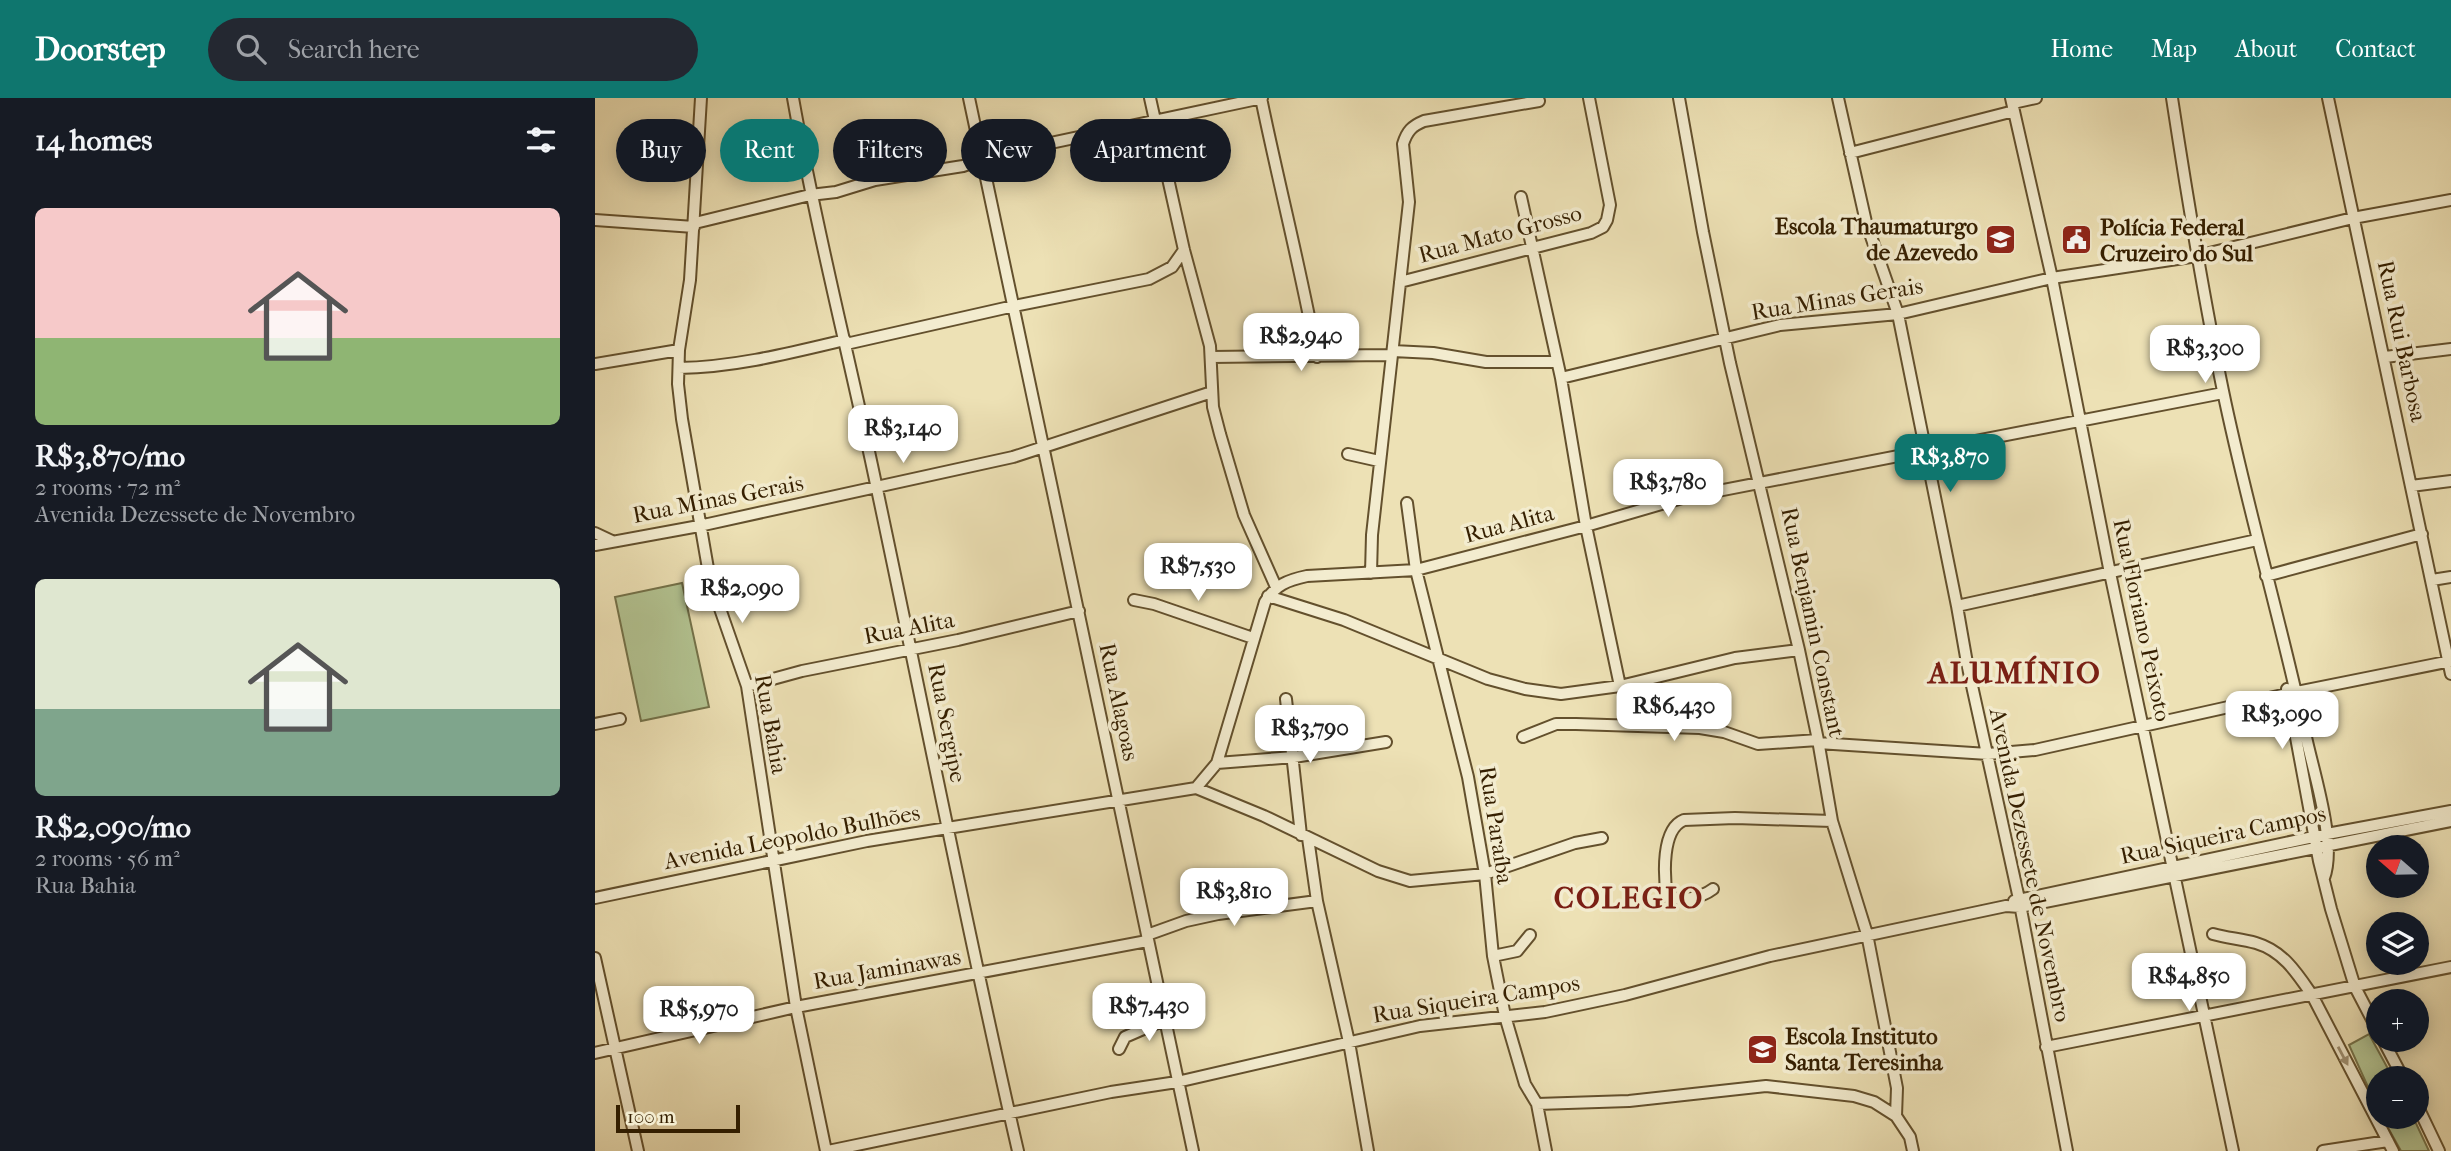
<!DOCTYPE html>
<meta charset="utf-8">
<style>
body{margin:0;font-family:"IM FELL French Canon",serif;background:#242831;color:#f1f3f6;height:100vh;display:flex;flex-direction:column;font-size:26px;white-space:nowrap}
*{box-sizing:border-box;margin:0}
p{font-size:23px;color:#9ea1a6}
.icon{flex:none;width:38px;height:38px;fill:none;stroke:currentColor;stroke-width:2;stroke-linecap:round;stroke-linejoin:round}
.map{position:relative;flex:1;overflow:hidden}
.details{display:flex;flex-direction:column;background:#171b24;width:595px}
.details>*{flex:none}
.top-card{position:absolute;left:21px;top:21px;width:665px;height:63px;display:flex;gap:14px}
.needle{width:46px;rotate:290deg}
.tools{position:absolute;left:1771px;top:737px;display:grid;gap:14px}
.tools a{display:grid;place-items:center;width:63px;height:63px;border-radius:50%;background:#171b24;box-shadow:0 4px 18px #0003;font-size:35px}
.scale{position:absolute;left:21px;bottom:18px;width:124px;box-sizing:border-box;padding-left:7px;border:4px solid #351f00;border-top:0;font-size:19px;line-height:24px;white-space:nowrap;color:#351f00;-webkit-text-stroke:5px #f3eccf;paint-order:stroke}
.price{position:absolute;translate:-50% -60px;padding:0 16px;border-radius:14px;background:#fff;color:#222;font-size:23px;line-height:46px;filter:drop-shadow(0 2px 4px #0008)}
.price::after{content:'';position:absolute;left:50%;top:42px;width:21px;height:16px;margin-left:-10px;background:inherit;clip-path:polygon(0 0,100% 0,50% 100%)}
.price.current{background:#0f766e;color:#fff}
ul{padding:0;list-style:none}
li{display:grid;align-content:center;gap:14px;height:371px;padding:0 35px}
li span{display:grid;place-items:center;height:217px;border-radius:10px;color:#555}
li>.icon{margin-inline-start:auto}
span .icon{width:126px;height:126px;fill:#fffc;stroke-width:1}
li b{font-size:30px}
h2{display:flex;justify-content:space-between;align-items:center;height:84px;padding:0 35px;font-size:30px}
.tag{padding:0 24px;border-radius:32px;background:#171b24;box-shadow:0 4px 18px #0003;font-size:24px;line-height:63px}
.tag.current{background:#0f766e;color:#fff}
header{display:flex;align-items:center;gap:42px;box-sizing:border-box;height:98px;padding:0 35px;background:#0f766e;color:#fff}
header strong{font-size:33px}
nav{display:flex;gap:38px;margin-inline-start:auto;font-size:24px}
.search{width:490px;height:63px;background:#242831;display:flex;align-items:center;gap:18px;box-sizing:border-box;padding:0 24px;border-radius:38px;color:#9ea1a6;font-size:26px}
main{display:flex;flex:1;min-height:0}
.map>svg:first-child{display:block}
.green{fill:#b3c492;stroke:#747249;stroke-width:2}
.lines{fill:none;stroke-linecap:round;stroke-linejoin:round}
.minor-casing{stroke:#63502d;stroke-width:14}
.minor{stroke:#f3eccf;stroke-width:10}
.oneway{fill:#9e9072}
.labels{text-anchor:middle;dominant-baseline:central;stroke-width:7;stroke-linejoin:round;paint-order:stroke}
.poi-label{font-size:23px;font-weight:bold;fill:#351f00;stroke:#f3eccf;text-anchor:start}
.street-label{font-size:23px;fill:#351f00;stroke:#f3eccf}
.district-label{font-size:30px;font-weight:bold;letter-spacing:2px;fill:#7a1f14;stroke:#f3eccf}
</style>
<header>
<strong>Doorstep</strong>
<div class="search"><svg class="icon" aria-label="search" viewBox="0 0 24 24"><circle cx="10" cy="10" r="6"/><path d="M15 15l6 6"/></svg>Search here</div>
<nav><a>Home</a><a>Map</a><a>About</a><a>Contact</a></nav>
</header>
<main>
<section class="details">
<h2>14 homes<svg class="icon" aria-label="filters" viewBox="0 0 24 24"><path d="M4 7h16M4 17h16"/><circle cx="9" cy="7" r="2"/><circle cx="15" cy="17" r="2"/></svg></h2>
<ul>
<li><span style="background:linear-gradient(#f6c9c9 60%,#8fb573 0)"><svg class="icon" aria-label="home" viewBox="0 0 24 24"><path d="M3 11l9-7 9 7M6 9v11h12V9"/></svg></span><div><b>R$3,870/mo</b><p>2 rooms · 72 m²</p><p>Avenida Dezessete de Novembro</p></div></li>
<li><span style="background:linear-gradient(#dfe7d0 60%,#7fa58c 0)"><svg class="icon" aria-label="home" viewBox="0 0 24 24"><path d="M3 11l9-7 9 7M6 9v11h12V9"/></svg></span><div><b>R$2,090/mo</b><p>2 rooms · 56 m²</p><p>Rua Bahia</p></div></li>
</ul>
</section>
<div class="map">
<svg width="1856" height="1053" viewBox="0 0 1856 1053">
<rect width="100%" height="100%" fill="#ede1b5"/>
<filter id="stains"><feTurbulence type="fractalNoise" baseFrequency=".00286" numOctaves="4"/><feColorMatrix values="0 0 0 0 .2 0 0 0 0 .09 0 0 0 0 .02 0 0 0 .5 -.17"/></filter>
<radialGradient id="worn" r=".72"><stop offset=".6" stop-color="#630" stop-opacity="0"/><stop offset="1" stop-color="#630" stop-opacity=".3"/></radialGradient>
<path class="green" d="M87,485L114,609L46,623L20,499Z
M1774,936L1798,980H1783V1011L1754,947Z
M1787,1019H1818L1834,1053H1806Z"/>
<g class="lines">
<defs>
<path id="minor" d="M106,0L95,182L84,252L83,286L87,321L115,482L152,588L201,909L231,1053
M198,0C221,131 255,261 282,391C329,612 372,833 423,1053
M374,0L598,1053
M555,0L589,152L615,248L618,309L625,336L649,417L681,489
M666,0C684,87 706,172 722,259
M1084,0L1108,134L1135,265L1204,552L1223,642L1237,723L1272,836L1302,990L1301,1018L1315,1039L1318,1053
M1243,0L1271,124L1303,216L1362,508L1372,565L1424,801L1472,1053
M1416,0L1457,180L1515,475L1638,1053
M1577,0C1592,98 1608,196 1628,293C1652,409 1686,523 1711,639C1719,676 1742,746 1729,780
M1733,0L1856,576
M1418,5L1441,0
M1255,55L1419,13
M926,99L966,280L991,428L1025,588
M0,122L99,129
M100,125L215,97L241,94L280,82L368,68L404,56L667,0
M805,184L996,135L1008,129L1012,122L1015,107L994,0
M251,246L419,208L554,181L577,169L589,152
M798,253L838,255L891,264H962
M617,259L795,257
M1790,259L1856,251
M0,266L84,252
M84,270C141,269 195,255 250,242
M966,280L1185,227L1303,216L1457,180L1602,158L1758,120L1856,102
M753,356L784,363
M1816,388L1856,383
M812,405L821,472L873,679L890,776L898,858L910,918L930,986L942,1006L951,1053
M0,435L17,443
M0,447L104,428L418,359L617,294
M776,475L777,437L814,104L808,46C812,33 817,28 829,23L944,3
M1671,478L1827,436
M1837,482L1856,479
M673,498L749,522L893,581L930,591L966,596L1025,588L1140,560L1204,552
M539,502L559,506L658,540
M1362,508L1662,442
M152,588L207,573L363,542L484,513
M1692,591L1724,763L1736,811L1760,889L1783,933
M691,601L706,737
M0,626L25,621
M928,639L961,626H981L1105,630L1129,634L1163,646L1223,642
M1223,645L1393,656L1440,652L1692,596L1856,563
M622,665L699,659L791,644
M601,690L669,718L783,773L815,783L890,776L980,745L1007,740
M713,740L722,803L754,944L773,1053
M1118,791C1106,800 1086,804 1072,798C1069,778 1066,731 1089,722L1140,720L1237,723
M0,800L272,743L601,690L622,665L670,504C680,487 693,482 712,478L821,472L991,428L1087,400L1628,295
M1419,803L1732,736L1856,713
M1618,836C1632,840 1647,841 1661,845C1688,853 1702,875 1717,897L1798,1053
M552,837L591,823L623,816L722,803
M898,858L922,853L935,837
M0,860L43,1053
M1788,942L1808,980
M1451,949L1856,869
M524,951L530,939L569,922
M0,955L201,909L552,843
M942,1006L1034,1003L1171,988L1259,998L1279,1004L1301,1018
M1822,1007L1844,1053
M233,1053L516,994L582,984L825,928L950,914L1030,897L1175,858L1411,808L1425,809L1856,723
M1728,1053L1793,1043"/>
</defs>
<use href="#minor" class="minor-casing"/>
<use href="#minor" class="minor"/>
</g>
<defs><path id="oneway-solid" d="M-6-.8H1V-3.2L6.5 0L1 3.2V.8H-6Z" transform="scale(1.75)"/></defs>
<use class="oneway" href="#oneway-solid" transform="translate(1748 958) rotate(62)"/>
<defs>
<symbol id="school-square" viewBox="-11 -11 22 22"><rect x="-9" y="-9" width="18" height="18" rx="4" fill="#8f2418" stroke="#f3eccf"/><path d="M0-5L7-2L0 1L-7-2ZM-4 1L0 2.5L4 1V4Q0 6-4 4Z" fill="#fff"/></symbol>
<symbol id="civic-square" viewBox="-11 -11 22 22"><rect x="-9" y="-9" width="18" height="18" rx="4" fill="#8f2418" stroke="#f3eccf"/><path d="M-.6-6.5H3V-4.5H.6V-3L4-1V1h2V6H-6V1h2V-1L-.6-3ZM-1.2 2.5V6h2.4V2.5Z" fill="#fff"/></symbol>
</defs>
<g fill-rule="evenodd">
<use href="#school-square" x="1388" y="124" width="35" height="35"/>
<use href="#civic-square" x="1464" y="124" width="35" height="35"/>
<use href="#school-square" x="1150" y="934" width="35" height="35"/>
</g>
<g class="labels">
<g class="poi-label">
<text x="1383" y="128" text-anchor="end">Escola Thaumaturgo<tspan x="1383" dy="26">de Azevedo</tspan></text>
<text x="1505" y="129">Polícia Federal<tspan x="1505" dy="26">Cruzeiro do Sul</tspan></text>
<text x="1190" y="938">Escola Instituto<tspan x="1190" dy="26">Santa Teresinha</tspan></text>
</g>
<g class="street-label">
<text transform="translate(905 136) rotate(-15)">Rua Mato Grosso</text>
<text transform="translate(1242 201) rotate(-9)">Rua Minas Gerais</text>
<text transform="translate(1807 243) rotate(78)">Rua Rui Barbosa</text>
<text transform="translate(123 401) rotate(-11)">Rua Minas Gerais</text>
<text transform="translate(914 426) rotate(-15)">Rua Alita</text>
<text transform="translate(1547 522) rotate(78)">Rua Floriano Peixoto</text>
<text transform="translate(1218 524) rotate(78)">Rua Benjamin Constant</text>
<text transform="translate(314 530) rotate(-11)">Rua Alita</text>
<text transform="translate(524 604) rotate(78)">Rua Alagoas</text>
<text transform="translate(352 625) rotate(79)">Rua Sergipe</text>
<text transform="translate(176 626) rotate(80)">Rua Bahia</text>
<text transform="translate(901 727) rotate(81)">Rua Paraíba</text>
<text transform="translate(1628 737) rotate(-12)">Rua Siqueira Campos</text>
<text transform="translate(197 739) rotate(-11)">Avenida Leopoldo Bulhões</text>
<text transform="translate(1435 767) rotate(78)">Avenida Dezessete de Novembro</text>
<text transform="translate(292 871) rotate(-10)">Rua Jaminawas</text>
<text transform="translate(881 901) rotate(-9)">Rua Siqueira Campos</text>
</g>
<g class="district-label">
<text x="1420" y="575">ALUMÍNIO</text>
<text x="1034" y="800">COLEGIO</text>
</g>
</g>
<rect width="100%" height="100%" filter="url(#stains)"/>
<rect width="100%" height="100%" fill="url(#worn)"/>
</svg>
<div class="tools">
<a><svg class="needle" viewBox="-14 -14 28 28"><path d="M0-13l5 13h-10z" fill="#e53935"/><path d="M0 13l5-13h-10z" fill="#9ea1a6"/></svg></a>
<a><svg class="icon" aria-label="layers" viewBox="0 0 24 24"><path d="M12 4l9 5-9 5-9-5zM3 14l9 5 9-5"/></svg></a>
<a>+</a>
<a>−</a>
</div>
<div class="scale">100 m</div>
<b class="price" style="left:706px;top:275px">R$2,940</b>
<b class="price" style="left:1610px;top:287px">R$3,300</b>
<b class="price" style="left:308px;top:367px">R$3,140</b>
<b class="price current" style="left:1355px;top:396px">R$3,870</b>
<b class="price" style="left:1073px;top:421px">R$3,780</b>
<b class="price" style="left:603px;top:505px">R$7,530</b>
<b class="price" style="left:147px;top:527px">R$2,090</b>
<b class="price" style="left:1079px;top:645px">R$6,430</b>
<b class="price" style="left:1687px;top:653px">R$3,090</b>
<b class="price" style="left:715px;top:667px">R$3,790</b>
<b class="price" style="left:639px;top:830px">R$3,810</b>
<b class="price" style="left:1594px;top:915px">R$4,850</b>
<b class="price" style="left:554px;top:945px">R$7,430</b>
<b class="price" style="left:104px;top:948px">R$5,970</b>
<div class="top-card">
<a class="tag">Buy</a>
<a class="tag current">Rent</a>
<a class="tag">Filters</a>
<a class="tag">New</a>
<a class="tag">Apartment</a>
</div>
</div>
</main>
